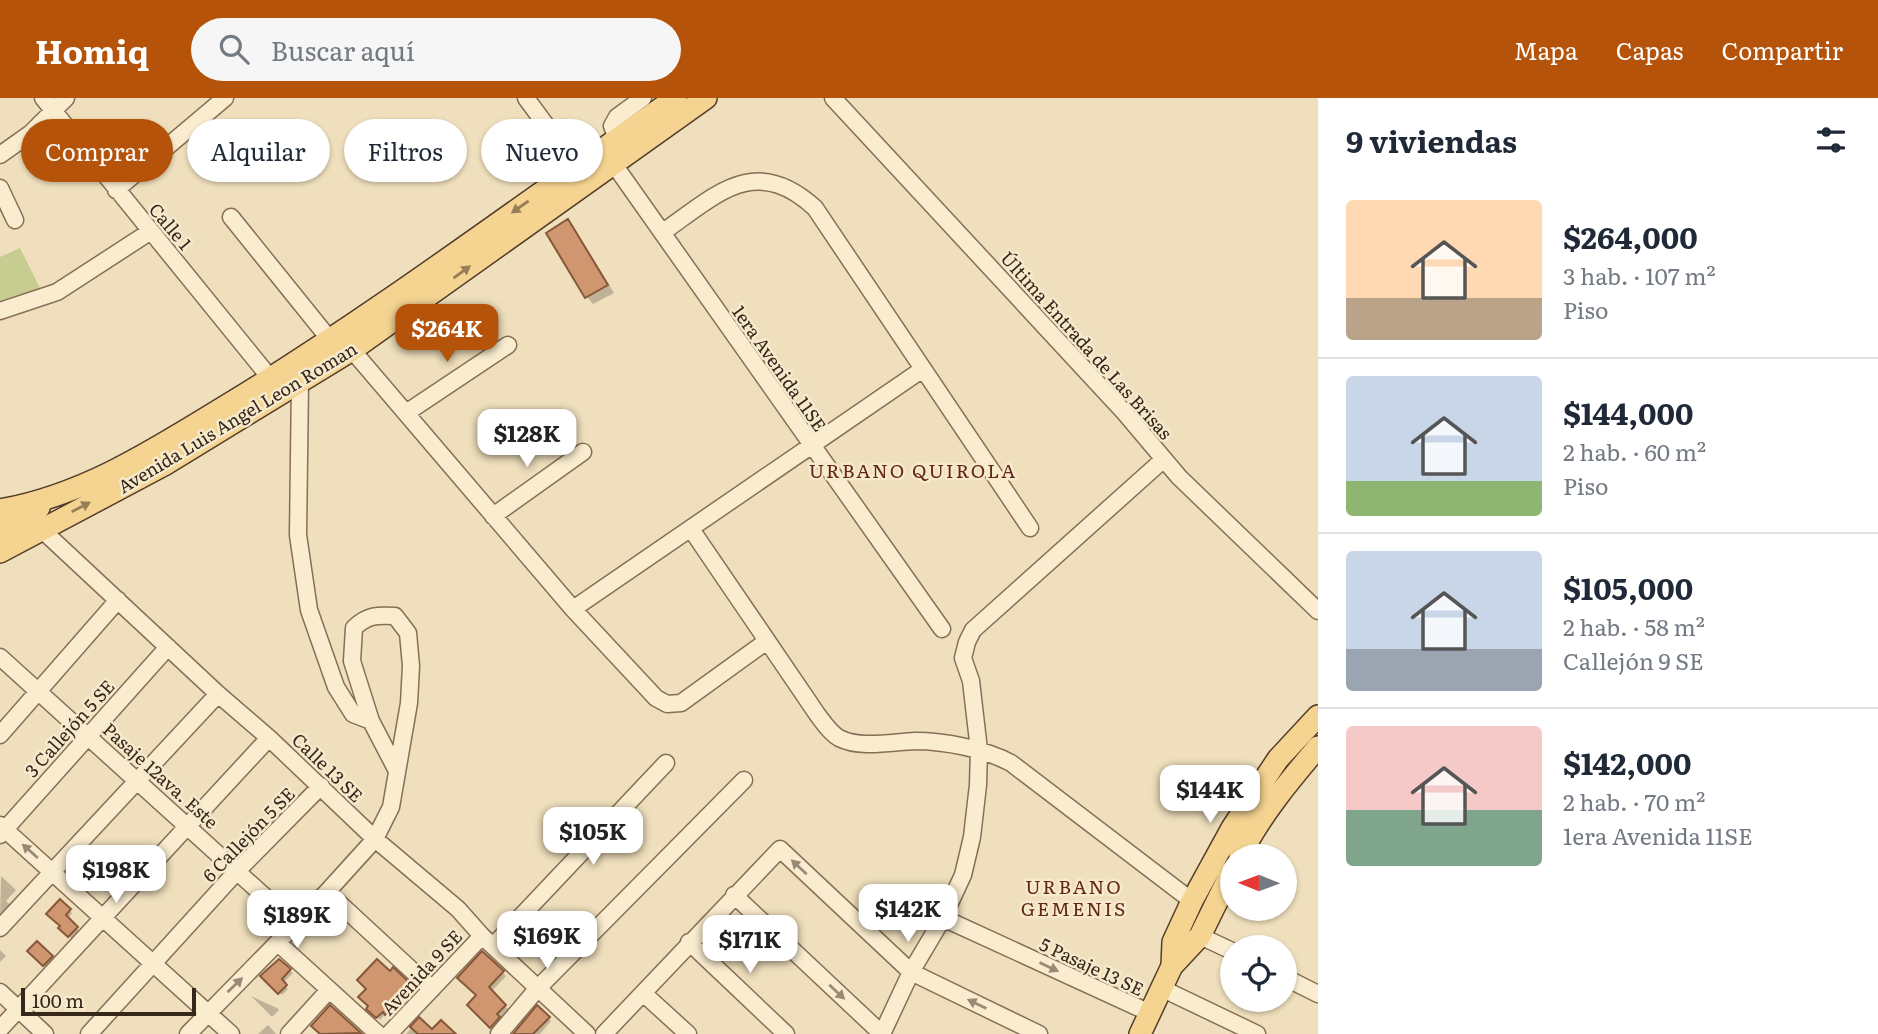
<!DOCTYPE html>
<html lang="es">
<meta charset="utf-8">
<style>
body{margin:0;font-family:Literata,serif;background:#f6f6f7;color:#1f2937;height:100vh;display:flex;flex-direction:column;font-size:26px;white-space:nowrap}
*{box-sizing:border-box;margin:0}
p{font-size:23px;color:#747a83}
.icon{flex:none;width:38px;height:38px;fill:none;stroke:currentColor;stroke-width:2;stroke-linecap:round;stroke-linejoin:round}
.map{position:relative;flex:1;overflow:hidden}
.side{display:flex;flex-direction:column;background:#fff;width:560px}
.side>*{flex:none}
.top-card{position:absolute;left:21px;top:21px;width:665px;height:63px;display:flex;gap:14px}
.needle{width:46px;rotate:271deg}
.buttons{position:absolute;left:1220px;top:746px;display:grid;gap:14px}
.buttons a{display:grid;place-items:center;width:77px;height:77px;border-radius:50%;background:#fff;box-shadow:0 2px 5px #0004;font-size:35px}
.scale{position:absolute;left:21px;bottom:18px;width:175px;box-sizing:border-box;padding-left:7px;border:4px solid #36271b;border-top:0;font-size:19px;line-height:24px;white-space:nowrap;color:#36271b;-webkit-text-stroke:5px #f6e9cc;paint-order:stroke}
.price{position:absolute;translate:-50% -60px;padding:0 16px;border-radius:14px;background:#fff;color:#222;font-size:23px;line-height:46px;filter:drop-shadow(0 2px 4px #0008)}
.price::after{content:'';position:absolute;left:50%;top:42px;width:21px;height:16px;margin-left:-10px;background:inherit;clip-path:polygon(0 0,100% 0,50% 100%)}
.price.on{background:#b45309;color:#fff}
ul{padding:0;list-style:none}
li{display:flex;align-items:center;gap:21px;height:175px;padding:0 28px}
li+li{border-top:2px solid #e0e1e3}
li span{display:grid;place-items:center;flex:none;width:196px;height:140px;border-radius:7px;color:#555}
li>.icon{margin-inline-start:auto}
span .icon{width:84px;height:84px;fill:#fffc;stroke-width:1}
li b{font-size:30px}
h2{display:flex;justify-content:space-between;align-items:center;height:84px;padding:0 28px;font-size:30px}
.pill{padding:0 24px;border-radius:32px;background:#fff;box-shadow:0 2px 5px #0004;font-size:24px;line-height:63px}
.pill.on{background:#b45309;color:#fff}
header{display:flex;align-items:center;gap:42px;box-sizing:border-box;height:98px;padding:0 35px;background:#b45309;color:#fff}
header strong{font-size:33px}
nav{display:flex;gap:38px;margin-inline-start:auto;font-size:24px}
.search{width:490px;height:63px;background:#f6f6f7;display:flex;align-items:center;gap:18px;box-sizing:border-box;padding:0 24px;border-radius:38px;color:#747a83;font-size:26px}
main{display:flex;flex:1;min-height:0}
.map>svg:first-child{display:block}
.green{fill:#c7cd90}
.shadow{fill:#0003}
.building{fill:#cf9670;stroke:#87573a;stroke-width:2}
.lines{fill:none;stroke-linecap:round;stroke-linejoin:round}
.minor-casing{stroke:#876f55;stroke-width:19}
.major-casing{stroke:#543d2a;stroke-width:24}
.minor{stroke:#faeccf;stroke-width:16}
.major{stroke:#f5d491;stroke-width:21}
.oneway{fill:#967e56}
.oneway2{fill:#988a75}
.labels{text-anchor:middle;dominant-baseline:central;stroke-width:5;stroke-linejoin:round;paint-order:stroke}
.street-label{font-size:18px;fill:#36271b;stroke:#f6e9cc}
.neighbourhood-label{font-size:19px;letter-spacing:2px;fill:#642718;stroke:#f6e9cc}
</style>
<header>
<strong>Homiq</strong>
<div class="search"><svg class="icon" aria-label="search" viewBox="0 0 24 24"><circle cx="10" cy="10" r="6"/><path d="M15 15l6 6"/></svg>Buscar aquí</div>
<nav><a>Mapa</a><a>Capas</a><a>Compartir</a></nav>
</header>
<main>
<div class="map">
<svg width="1318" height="936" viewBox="0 0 1318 936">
<rect width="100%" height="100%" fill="#efdfbc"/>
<path class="green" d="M20,150L41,192L0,205V159Z"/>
<path class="shadow" d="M568,123L574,130L614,195L593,206L587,199L548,136Z
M1,778L16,792L6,803L12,808L0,822Z
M60,803L72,815L68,821L79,833L72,841L61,830Z
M37,845L54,862L47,870L30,853Z
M0,852L6,858L0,864Z
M483,855L506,878L491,894L509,912L499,921L502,924L495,933L469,907L479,897Z
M279,863L293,875L283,885L288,891L282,897L262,878Z
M393,872L412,889L394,909L396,911L389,918L386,915L380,922L368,910Z
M251,898L277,910L279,912L272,919Z
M537,910L551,923L540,936H515Z
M419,922L432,933L454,936H406Z
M268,927L276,936H258Z"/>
<path class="building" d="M568,121L608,187L585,200L546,135Z
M60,801L71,811L66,817L78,829L68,839L58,830L60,828L46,816Z
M37,843L53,858L43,868L27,853Z
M482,853L504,873L489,889L506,907L497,916L500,919L490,930L467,907L476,897L457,880Z
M279,861L291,871L282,881L287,887L278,896L260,878Z
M377,861L390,873L393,869L410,885L392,905L395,907L385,917L383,914L376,920L366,911L368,908L358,899L366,891L357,882Z
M330,907L361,935L320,936L311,928Z
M537,907L550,919L533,936H513Z
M419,919L432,931L441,922L456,936H418L410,929Z"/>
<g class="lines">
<defs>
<path id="minor" d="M43,0L271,281
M526,0L576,68
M833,0L1125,315L1179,379L1318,513
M617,41L612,28L617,19L643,0
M0,57L31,35L66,0
M613,65L942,531
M0,90L15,122
M116,92L225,0
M231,119L331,243
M663,134C716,97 755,55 815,110L1030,430
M0,213L57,194L151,133
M352,252L573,511L656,600L667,606L681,605L767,543
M300,284L298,437L309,512L336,589L353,616L371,623L396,671
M406,315L508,247
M493,418L583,354
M40,430L218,596L269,640L375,741L458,811L482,838L587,936
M691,431L817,616C823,624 830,635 839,640C860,651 892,644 915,643C945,643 985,651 1011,665L1192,803
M573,511L923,271
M0,559L295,826
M0,637L118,502
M0,727L231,936
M0,737L168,549
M327,794L432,891
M734,797L882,936L911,874L943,820L963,777L972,739L978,687L979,652L971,583L963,560L967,544L973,532L1164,361
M943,820L1150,915
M0,830L218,596
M1200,838L1232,853
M689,844L786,936
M278,845L378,936
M493,848L666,665
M1284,879L1318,896
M1161,890L1257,936
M0,894L45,936
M643,895L688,936
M0,931L269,640
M89,936L238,772L321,688
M188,936L327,794L375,741L391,709L409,605L411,568L408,535L395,518C377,517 367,517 354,530L352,563L371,623
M289,936L329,892
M389,936L482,838
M499,936L538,890L744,682
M604,936L780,751L911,874L1039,936"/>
<path id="major" d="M0,412C87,397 160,348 234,303C387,209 529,101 676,0
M0,432L39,410
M0,454L164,367L352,252L706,0
M1240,758C1260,718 1289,683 1318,649
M1172,868L1173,844L1192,803L1232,730L1278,661L1318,618
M1140,936L1172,868L1200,838L1232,773"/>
</defs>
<use href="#minor" class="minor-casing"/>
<use href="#major" class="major-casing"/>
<use href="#minor" class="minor"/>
<use href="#major" class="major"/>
</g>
<defs><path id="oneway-solid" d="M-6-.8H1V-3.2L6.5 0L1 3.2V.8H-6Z" transform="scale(1.75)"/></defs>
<g class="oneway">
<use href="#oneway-solid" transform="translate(520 109) rotate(145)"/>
<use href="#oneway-solid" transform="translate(462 174) rotate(-36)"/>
<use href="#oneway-solid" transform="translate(81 409) rotate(-27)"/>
</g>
<g class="oneway2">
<use href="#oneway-solid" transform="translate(30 753) rotate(-138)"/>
<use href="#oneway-solid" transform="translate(799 769) rotate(-137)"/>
<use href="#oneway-solid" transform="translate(1049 869) rotate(25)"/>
<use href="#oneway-solid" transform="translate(235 887) rotate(-44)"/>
<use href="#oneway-solid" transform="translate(837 894) rotate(43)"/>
<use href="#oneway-solid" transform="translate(977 906) rotate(-154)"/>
</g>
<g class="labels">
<g class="street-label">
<text transform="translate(171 128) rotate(50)">Calle 1</text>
<text transform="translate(1087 247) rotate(48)">Última Entrada de Las Brisas</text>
<text transform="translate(780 270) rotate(55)">1era Avenida 11SE</text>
<text transform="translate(237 319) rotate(-31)">Avenida Luis Angel Leon Roman</text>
<text transform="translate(69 630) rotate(-48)">3 Callejón 5 SE</text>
<text transform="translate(328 669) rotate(44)">Calle 13 SE</text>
<text transform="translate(161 677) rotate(42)">Pasaje 12ava. Este</text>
<text transform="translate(248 736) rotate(-46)">6 Callejón 5 SE</text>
<text transform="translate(1092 868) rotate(25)">5 Pasaje 13 SE</text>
<text transform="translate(421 874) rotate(-47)">Avenida 9 SE</text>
</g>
<g class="neighbourhood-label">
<text x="913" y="372">URBANO QUIROLA</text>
<text x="1074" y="788">URBANO<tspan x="1074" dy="22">GEMENIS</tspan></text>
</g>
</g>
</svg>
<div class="buttons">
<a><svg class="needle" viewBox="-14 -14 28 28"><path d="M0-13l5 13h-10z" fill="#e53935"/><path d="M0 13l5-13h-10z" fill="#747a83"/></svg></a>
<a><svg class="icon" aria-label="locate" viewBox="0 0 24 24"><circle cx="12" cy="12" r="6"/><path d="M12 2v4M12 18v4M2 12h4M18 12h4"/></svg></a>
</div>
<div class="scale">100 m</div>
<b class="price on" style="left:447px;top:266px">$264K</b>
<b class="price" style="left:527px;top:371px">$128K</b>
<b class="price" style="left:1210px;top:727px">$144K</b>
<b class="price" style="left:593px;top:769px">$105K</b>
<b class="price" style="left:116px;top:807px">$198K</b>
<b class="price" style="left:908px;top:846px">$142K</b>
<b class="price" style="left:297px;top:852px">$189K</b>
<b class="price" style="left:547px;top:873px">$169K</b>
<b class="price" style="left:750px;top:877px">$171K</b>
<div class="top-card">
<a class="pill on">Comprar</a>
<a class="pill">Alquilar</a>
<a class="pill">Filtros</a>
<a class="pill">Nuevo</a>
</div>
</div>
<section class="side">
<h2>9 viviendas<svg class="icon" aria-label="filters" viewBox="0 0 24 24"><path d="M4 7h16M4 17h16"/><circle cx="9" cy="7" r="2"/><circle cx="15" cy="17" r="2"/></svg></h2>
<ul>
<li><span style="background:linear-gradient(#ffd9b3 70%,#b9a48a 0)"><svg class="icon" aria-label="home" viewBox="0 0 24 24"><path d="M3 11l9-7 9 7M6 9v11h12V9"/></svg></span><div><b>$264,000</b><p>3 hab. · 107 m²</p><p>Piso</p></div></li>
<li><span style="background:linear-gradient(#c9d6e8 75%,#8fb573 0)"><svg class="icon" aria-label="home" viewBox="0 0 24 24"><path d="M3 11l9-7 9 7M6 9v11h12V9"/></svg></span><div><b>$144,000</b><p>2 hab. · 60 m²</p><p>Piso</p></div></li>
<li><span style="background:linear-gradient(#c9d6e8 70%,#9aa5b1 0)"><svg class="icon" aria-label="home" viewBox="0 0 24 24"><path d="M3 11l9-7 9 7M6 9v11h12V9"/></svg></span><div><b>$105,000</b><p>2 hab. · 58 m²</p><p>Callejón 9 SE</p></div></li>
<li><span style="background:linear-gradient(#f6c9c9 60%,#7fa58c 0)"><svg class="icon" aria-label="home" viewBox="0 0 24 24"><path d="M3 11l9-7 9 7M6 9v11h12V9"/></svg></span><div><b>$142,000</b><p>2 hab. · 70 m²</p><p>1era Avenida 11SE</p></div></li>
</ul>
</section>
</main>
